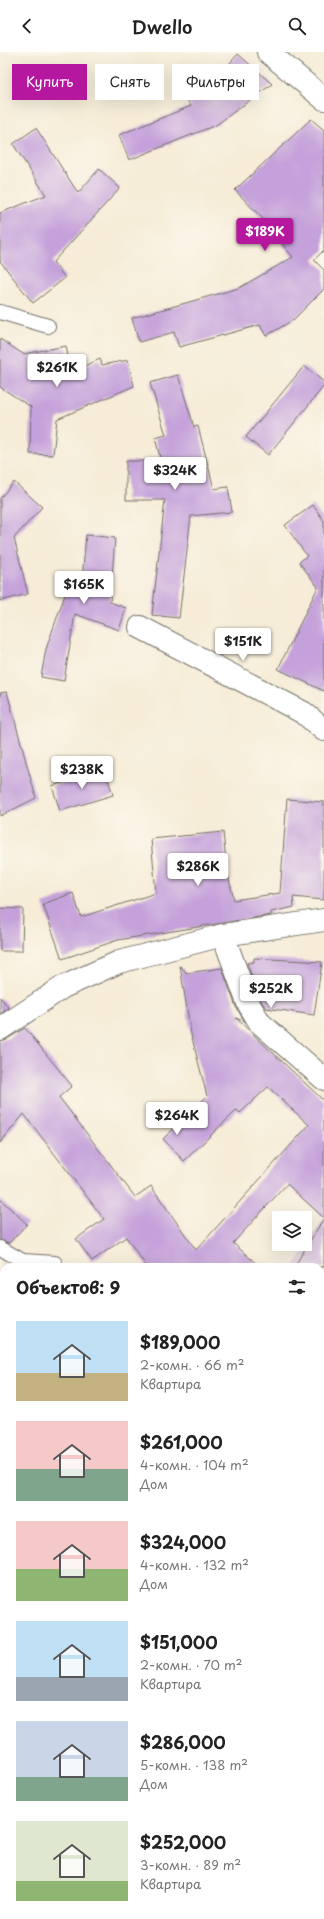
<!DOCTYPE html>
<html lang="ru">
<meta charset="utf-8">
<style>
body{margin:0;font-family:"Playpen Sans",sans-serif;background:#f2f2f2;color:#222;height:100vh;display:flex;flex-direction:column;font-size:15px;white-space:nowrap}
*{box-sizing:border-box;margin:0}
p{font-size:13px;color:#767676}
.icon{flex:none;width:22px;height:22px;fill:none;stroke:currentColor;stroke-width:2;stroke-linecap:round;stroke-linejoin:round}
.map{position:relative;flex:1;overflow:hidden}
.drawer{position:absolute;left:0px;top:1211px;width:324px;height:656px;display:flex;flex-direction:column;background:#fff;border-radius:12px 12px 0 0;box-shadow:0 4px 16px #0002}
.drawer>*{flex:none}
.guide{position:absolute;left:12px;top:12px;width:300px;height:36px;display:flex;gap:8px}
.buttons{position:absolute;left:272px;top:1159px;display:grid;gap:8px}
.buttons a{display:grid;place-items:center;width:40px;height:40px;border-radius:0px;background:#fff;box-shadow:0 4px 16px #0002;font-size:20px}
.price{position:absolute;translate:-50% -34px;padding:0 9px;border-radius:4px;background:#fff;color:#222;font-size:13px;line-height:26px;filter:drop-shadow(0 1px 2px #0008)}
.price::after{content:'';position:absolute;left:50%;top:24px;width:12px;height:9px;margin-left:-6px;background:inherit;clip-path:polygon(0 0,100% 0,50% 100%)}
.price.on{background:#b5179e;color:#fff}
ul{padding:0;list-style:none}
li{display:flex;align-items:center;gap:12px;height:100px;padding:0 16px}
li span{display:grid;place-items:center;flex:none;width:112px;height:80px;border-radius:0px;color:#555}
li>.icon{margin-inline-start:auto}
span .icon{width:48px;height:48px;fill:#fffc;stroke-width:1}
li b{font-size:17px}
h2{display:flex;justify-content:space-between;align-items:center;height:48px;padding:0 16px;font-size:17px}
.pill{padding:0 14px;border-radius:0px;background:#fff;box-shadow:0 4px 16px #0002;font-size:14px;line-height:36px}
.pill.on{background:#b5179e;color:#fff}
header{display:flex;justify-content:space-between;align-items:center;height:52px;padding:0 16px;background:#fff;font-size:18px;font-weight:600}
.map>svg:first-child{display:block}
.building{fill:#c4a1da}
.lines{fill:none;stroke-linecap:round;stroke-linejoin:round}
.service-casing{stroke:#726f67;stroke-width:16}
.minor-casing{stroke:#726f67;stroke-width:24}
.service{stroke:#fff;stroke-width:14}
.minor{stroke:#fff;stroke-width:22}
</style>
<header><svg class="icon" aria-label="back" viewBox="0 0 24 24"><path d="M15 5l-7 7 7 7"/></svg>Dwello<svg class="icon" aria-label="search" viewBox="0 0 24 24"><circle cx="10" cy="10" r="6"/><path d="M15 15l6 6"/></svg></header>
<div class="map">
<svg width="324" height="1867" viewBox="0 0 324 1867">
<rect width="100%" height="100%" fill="#fbf7ec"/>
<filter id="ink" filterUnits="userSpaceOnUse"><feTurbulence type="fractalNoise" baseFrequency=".025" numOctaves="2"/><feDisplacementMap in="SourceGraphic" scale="8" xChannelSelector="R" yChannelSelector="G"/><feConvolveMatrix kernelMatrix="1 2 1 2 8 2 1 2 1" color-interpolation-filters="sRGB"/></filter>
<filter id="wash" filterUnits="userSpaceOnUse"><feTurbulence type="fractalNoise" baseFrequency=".012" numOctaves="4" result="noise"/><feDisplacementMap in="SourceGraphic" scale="16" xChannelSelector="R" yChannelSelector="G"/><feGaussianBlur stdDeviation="0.9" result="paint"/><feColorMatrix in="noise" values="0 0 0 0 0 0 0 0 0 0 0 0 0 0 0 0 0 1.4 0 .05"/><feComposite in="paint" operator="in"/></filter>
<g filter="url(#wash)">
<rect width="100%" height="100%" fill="#f6ecd7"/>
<g id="blocks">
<path class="building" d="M238,2L272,32L216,73L129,108L119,83L191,54L187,48L215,28Z
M311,67L324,78V198L314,208L324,218V237L293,268L266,284L260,273L179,295L174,280L139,290L132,266L239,236L293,205L282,192L285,190L235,138Z
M36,76L78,141L99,117L120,136L53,210L65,226L33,251L0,209V161L46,143L13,92Z
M0,287L23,302L66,294L71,320L100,307L102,313L128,308L134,334L57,367L53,403L30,402L31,355L0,335Z
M304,314L324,330V334L268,403L246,385Z
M178,323L194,375L198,374L214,437L228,435L232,460L191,464L179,566L152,563L165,448H126V409H161L155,386L166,383L150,331Z
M14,430L42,455L14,486L28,542L0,549V446Z
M313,453L324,469V639L278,617L318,535L299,510L307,504L285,473Z
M86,483L115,486L110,550L126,556L119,578L75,562L64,629L41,625L46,597L68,534L81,539Z
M7,640L36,746L0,764V641Z
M105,718L113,743L60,759L52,734Z
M287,747L324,750V848L293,845L294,855L271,860V863L118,888L62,907L43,852L73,841L81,865L156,841L151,787L223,780L227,819L234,848L280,841Z
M0,856L23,857L22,899H0Z
M254,906L322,910L314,963L266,956L259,946L247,911L254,910Z
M180,914L187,921L222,916L236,955L245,970L236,966L324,1049V1215H294L324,1166L287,1132L233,1191L260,1215H147L126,1185L92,1209L76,1187L104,1167L24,1062L0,1091V989L7,987L25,976L72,1034L59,1045L135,1145L151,1134L196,1198L309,1073L268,1035L240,1061L237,1058L184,1109L163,1087L207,1044L191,982Z
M0,945L9,956L0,962Z
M0,1147L27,1172L9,1191L0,1188Z"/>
</g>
</g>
<g filter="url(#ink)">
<use href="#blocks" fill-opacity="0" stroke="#726f67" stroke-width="1"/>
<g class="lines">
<defs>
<path id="service" d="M0,260L48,274
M0,1196L23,1209L55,1211"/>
<path id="minor" d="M268,0L324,47
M140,575L304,661L324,678
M223,883L248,951L260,971L324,1027
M0,977L63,935L119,910L223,883L324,868
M0,1556L4,1558
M320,1802L324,1800
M316,1863L319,1867"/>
</defs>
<use href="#service" class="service-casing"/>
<use href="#minor" class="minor-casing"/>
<use href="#service" class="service"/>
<use href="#minor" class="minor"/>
</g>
</g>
</svg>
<div class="buttons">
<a><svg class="icon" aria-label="layers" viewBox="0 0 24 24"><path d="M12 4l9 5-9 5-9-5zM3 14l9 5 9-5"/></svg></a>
</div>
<b class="price on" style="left:265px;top:200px">$189K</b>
<b class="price" style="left:57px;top:336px">$261K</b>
<b class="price" style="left:175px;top:439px">$324K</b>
<b class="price" style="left:84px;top:553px">$165K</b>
<b class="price" style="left:243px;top:610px">$151K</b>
<b class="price" style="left:82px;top:738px">$238K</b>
<b class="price" style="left:198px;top:835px">$286K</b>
<b class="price" style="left:271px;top:957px">$252K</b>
<b class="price" style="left:177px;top:1084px">$264K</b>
<div class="guide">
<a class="pill on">Купить</a>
<a class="pill">Снять</a>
<a class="pill">Фильтры</a>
</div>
<section class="drawer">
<h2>Объектов: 9<svg class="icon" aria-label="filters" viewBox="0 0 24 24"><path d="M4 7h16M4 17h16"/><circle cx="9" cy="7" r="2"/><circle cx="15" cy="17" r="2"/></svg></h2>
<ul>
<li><span style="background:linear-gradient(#bfe0f5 65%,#c2b280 0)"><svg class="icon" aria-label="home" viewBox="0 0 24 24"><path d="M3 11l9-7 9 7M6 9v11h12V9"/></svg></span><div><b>$189,000</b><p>2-комн. · 66 m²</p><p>Квартира</p></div></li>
<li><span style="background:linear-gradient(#f6c9c9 60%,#7fa58c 0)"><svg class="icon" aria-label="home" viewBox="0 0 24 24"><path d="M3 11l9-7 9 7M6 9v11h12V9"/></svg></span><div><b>$261,000</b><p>4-комн. · 104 m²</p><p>Дом</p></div></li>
<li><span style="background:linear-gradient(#f6c9c9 60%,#8fb573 0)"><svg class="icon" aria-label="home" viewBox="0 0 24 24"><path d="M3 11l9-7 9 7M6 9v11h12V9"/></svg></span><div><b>$324,000</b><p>4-комн. · 132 m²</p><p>Дом</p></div></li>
<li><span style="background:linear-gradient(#bfe0f5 70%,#9aa5b1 0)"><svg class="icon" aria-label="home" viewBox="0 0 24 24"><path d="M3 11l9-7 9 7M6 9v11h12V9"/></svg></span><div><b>$151,000</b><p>2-комн. · 70 m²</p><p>Квартира</p></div></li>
<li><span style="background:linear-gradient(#c9d6e8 70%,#7fa58c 0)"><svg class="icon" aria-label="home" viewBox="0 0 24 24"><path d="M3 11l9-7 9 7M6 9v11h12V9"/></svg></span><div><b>$286,000</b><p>5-комн. · 138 m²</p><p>Дом</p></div></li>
<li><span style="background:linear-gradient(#dfe7d0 75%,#8fb573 0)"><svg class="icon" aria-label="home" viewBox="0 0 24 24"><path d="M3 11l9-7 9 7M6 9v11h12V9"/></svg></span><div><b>$252,000</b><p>3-комн. · 89 m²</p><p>Квартира</p></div></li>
</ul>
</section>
</div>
